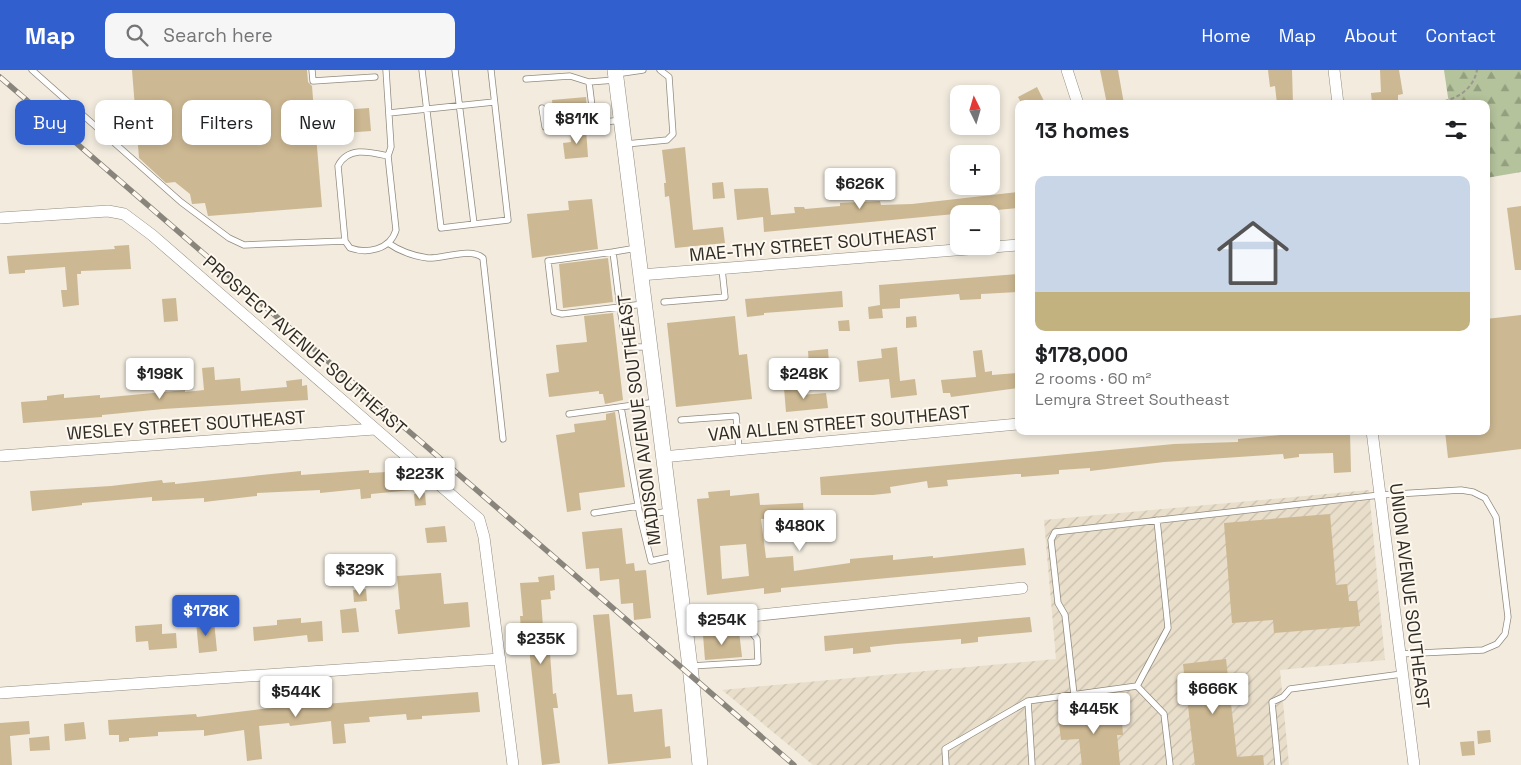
<!DOCTYPE html>
<meta charset="utf-8">
<style>
body{margin:0;font-family:"Space Grotesk",sans-serif;background:#f6f6f6;color:#202124;height:100vh;display:flex;flex-direction:column;font-size:19px;white-space:nowrap}
*{box-sizing:border-box;margin:0}
p{font-size:16px;color:#757577}
.icon{flex:none;width:28px;height:28px;fill:none;stroke:currentColor;stroke-width:2;stroke-linecap:round;stroke-linejoin:round}
.map{position:relative;flex:1;overflow:hidden}
.sheet{position:absolute;left:1015px;top:30px;width:475px;height:335px;display:flex;flex-direction:column;background:#fff;border-radius:10px;box-shadow:0 2px 8px #0003}
.sheet>*{flex:none}
.hud{position:absolute;left:15px;top:30px;width:475px;height:45px;display:flex;gap:10px}
.needle{width:32px;rotate:355deg}
.fabs{position:absolute;left:950px;top:15px;display:grid;gap:10px}
.fabs a{display:grid;place-items:center;width:50px;height:50px;border-radius:10px;background:#fff;box-shadow:0 2px 8px #0003;font-size:25px}
.price{position:absolute;translate:-50% -42px;padding:0 11px;border-radius:5px;background:#fff;color:#222;font-size:16px;line-height:32px;filter:drop-shadow(0 1px 2px #0008)}
.price::after{content:'';position:absolute;left:50%;top:30px;width:15px;height:11px;margin-left:-8px;background:inherit;clip-path:polygon(0 0,100% 0,50% 100%)}
.price.on{background:#315fce;color:#fff}
ul{padding:0;list-style:none}
li{display:grid;align-content:center;gap:10px;height:265px;padding:0 20px}
li+li{border-top:1px solid #e0e0e0}
li span{display:grid;place-items:center;height:155px;border-radius:10px;color:#555}
li>.icon{margin-inline-start:auto}
span .icon{width:90px;height:90px;fill:#fffc;stroke-width:1}
li b{font-size:21px}
h2{display:flex;justify-content:space-between;align-items:center;height:60px;padding:0 20px;font-size:21px}
.pill{padding:0 18px;border-radius:10px;background:#fff;box-shadow:0 2px 8px #0003;font-size:18px;line-height:45px}
.pill.on{background:#315fce;color:#fff}
header{display:flex;align-items:center;gap:30px;box-sizing:border-box;height:70px;padding:0 25px;background:#315fce;color:#fff}
header strong{font-size:24px}
nav{display:flex;gap:28px;margin-inline-start:auto;font-size:18px}
.search{width:350px;height:45px;background:#f6f6f6;display:flex;align-items:center;gap:12px;box-sizing:border-box;padding:0 18px;border-radius:10px;color:#757577;font-size:19px}
.map>svg:first-child{display:block}
.industrial{fill:url(#industrial-furrows)}
.forest{fill:url(#forest-firs)}
.building{fill:#ccb892;fill-rule:evenodd}
.lines{fill:none;stroke-linecap:round;stroke-linejoin:round}
.service-casing{stroke:#918b7f;stroke-width:7}
.minor-casing{stroke:#918b7f;stroke-width:12}
.tertiary-casing{stroke:#918b7f;stroke-width:16}
.path{stroke:#9c978e;stroke-width:2;stroke-dasharray:4 2.5;stroke-linecap:butt}
.service{stroke:#fff;stroke-width:5.5}
.minor{stroke:#fff;stroke-width:11}
.tertiary{stroke:#fff;stroke-width:15}
.rail-casing{stroke:#89857c;stroke-width:5.5}
.rail{stroke:#fef8ee;stroke-width:4;stroke-dasharray:11;stroke-linecap:butt}
.labels{text-anchor:middle;dominant-baseline:central;stroke-width:4;stroke-linejoin:round;paint-order:stroke}
.street-label{font-size:18px;fill:#2e2c27;stroke:#fef8ee}
</style>
<header>
<strong>Map</strong>
<div class="search"><svg class="icon" aria-label="search" viewBox="0 0 24 24"><circle cx="10" cy="10" r="6"/><path d="M15 15l6 6"/></svg>Search here</div>
<nav><a>Home</a><a>Map</a><a>About</a><a>Contact</a></nav>
</header>
<div class="map">
<svg width="1521" height="695" viewBox="0 0 1521 695">
<defs>
<pattern id="industrial-furrows" width="10" height="10" patternUnits="userSpaceOnUse" patternTransform="scale(1.25)"><rect width="10" height="10" fill="#e9deca"/><path d="M-1 1l2-2M0 10L10 0M9 11l2-2" fill="none" stroke="#c8bfae"/></pattern>
<pattern id="forest-firs" width="22" height="20" patternUnits="userSpaceOnUse" patternTransform="scale(1.25)"><rect width="22" height="20" fill="#b4c39c"/><path d="M5 1l3.5 6h-7zM16 11l3.5 6h-7z" fill="#939f7f"/></pattern>
</defs>
<rect width="100%" height="100%" fill="#f2ebde"/>
<path class="industrial" d="M1369,420L1385,590L1280,600L1289,695H813L722,620L1056,589L1044,450Z"/>
<path class="forest" d="M1444,0H1521V102L1486,108V34H1449Z"/>
<path class="building" d="M132,0H307L308,12L312,16L314,42L369,38L371,61L316,65L322,137L208,146L205,133L192,134L190,124L175,112L166,113L139,88Z
M1100,0H1118L1124,34H1107Z
M1268,0H1292L1293,34H1277L1275,16L1270,17Z
M1380,0H1399L1403,24L1398,25V34H1372L1371,23L1381,22Z
M1037,17L1044,31L1038,34H1022L1018,27Z
M586,27L588,49L554,52L552,30Z
M586,59L588,87L565,89L563,73L571,72L570,61Z
M685,77L693,160L723,157L725,173L675,178L669,126L665,127L664,113H666L662,80Z
M723,112L725,128L713,129L712,113Z
M768,118L771,145L795,143L794,137H804L805,139L840,136V133L880,131L881,135L912,134L1019,122V138L764,162L763,147L737,150L734,119Z
M592,129L598,179L532,188L527,144L569,140L568,131Z
M1521,136V200H1515L1507,138Z
M129,175L131,199L81,201V204H77L79,235L63,237L61,220H67L65,197L25,200V203L9,204L7,186L115,179L114,176Z
M608,188L613,232L563,238L559,194Z
M1019,204V222L981,224V229L960,230L959,224L900,229V238L882,239L883,248L869,249L868,237L880,235L879,215Z
M842,221L843,237L764,243V245L747,247L745,229Z
M176,228L178,251L164,252L162,229Z
M613,243L623,330L605,334L603,324H599V321L549,327L546,304L559,302L556,275L587,272L584,246Z
M1521,245V379L1448,388L1445,361H1486V249Z
M735,246L739,285L747,284L752,329L676,337L667,253Z
M916,246L917,257L906,258V247Z
M849,250L850,261H839L838,251Z
M897,277L900,311L915,309L917,325L891,328L889,309L859,312L857,291L882,288L881,279Z
M828,279L829,294L809,296L808,281Z
M982,280L985,302L992,301V305L1017,303L1018,318L951,327L950,323H943L941,310L976,307L973,281Z
M214,297L215,310L240,308L241,321L287,317L286,311L302,309V316L307,315L308,330L163,339L102,345V347L23,353L21,332L47,330V326L64,324V328L100,325V328L185,320V322L204,320L202,298Z
M801,317V325L826,323L828,338L786,342L784,318Z
M615,342L625,417L579,423L581,440L567,442L556,365L575,362L574,354L606,350V344Z
M1324,361L1325,364L1350,363L1351,402L1334,403L1333,383L1299,384V387L1284,389L1283,384L1164,392L1090,401V398L1059,400V404L1021,407V404H1016L947,410L948,416L928,418L927,411L890,417L891,423L873,425H821L820,407L1174,374L1238,372V369Z
M369,400V403L387,402L388,405L396,404V409L411,407L412,420L371,424V428L361,429L360,419L320,423V420L257,423V426L204,432V428L152,431V427L82,433V435L32,441L30,421L111,416L162,410L163,413L175,412V414L301,401V405Z
M730,420V426L759,423L760,435L803,433L804,447L761,449L766,488L793,486L794,501L850,493V489L893,485V490L933,486V488L1024,478L1026,495L781,518V522L764,524V518L707,525L697,429L709,428L708,422ZM746,474L749,506L722,509L720,476Z
M425,423L426,435L415,436L414,424Z
M1330,444L1336,515L1347,514L1349,531H1357L1360,556L1274,563L1273,550L1232,553L1224,453Z
M445,456L447,472L427,473L425,458Z
M622,458L626,494L634,493L635,501L646,500L651,548L634,550L633,533L621,534L619,509L600,511L599,498L586,499L582,462Z
M441,503L444,534L468,532L470,557L398,564L395,540L400,539L397,506Z
M554,505L555,520L550,521L551,529L541,530L544,570H549L553,624L556,623L558,638H553L560,693L542,695L527,560H521L520,546H523L520,513L539,512L538,507Z
M366,519L367,531L354,532L353,520Z
M356,538L359,562L342,563L340,540Z
M609,544L617,625L632,624L634,642L662,639L665,677L670,676L671,688L608,694L593,545Z
M1030,547L1032,562L978,567V572L961,574V569L896,574L870,577L871,582L853,584V578L825,581L824,566Z
M301,548V553L322,551L323,571L308,572L307,565L254,571L253,557L277,555V550Z
M214,551L217,581L199,583L196,552Z
M162,554V564L176,563L177,578L149,580L148,571L136,572L135,556Z
M739,561L742,587L705,590L703,565Z
M1226,589L1237,687L1263,685L1264,695H1195L1183,594Z
M478,622L480,642L422,646V649L407,650L406,644L369,647L370,652L344,654L346,673L333,674L331,651L290,656L289,653L259,656L262,689L247,691L244,660L204,666V660L158,662V666L129,668V671L119,672V665H109L108,650L196,644L197,647L261,639Z
M1121,639L1123,665H1117L1120,695H1082L1079,669L1061,670L1058,645Z
M29,651L30,664L10,666L12,695H0V653Z
M84,652L86,669L65,671L64,654Z
M1490,660L1491,672L1478,674L1477,661Z
M49,666L50,680L30,681L29,668Z
M1474,671L1475,685L1462,686L1460,672Z"/>
<g class="lines">
<defs>
<path id="service" d="M32,0L181,132L229,168L244,175L345,171
M312,0L313,11L375,7
M386,0L391,77L388,86L396,160C390,180 367,184 350,178L345,171L338,96C348,76 370,82 388,86
M422,0L441,158L508,150L491,0
M455,0L474,154
M616,4L643,0
M526,9L570,6L589,12L615,10
M589,12L594,53
M542,38L545,57L557,58L621,50
M389,43L494,32
M626,74L667,70L673,64L669,7L660,0
M388,173C401,182 412,186 428,188C444,189 470,177 483,188L503,369
M637,178L613,182L620,237L643,234
M613,182L548,191L554,242L562,244L620,237L626,277H649
M664,232L725,227L722,199
M621,337L640,446L669,441
M569,344L656,332
M681,350L736,346L739,379
M594,443L638,436
M640,446L651,491L674,486
M691,596L758,592L757,569L747,556L746,546
M1137,616L1168,558L1157,450
M1074,625L1065,545L1058,533L1051,470L1055,462L1380,425L1461,420L1473,422L1485,428L1496,447L1508,547L1505,564L1497,574L1483,580L1399,584
M1028,631L1032,695
M946,695L945,679L1028,631L1137,616L1164,644L1170,695
M1278,695L1272,632L1283,627L1290,619L1402,604"/>
<path id="minor" d="M1067,0L1078,34
M1334,0L1338,34
M0,148L108,141L124,144L152,165L479,449L484,467L513,695
M640,205L1019,175
M1372,361L1414,695
M0,386L375,359
M662,387L1019,354
M683,553L1022,518
M0,623L500,589"/>
<path id="tertiary" d="M615,0L691,605L700,695"/>
</defs>
<use href="#service" class="service-casing"/>
<use href="#minor" class="minor-casing"/>
<use href="#tertiary" class="tertiary-casing"/>
<path class="path" d="M1425,34C1448,33 1472,25 1477,0"/>
<use href="#service" class="service"/>
<use href="#minor" class="minor"/>
<use href="#tertiary" class="tertiary"/>
<defs>
<path id="rail" d="M0,7L794,695"/>
</defs>
<use href="#rail" class="rail-casing"/>
<use href="#rail" class="rail"/>
</g>
<g class="labels">
<g class="street-label">
<text transform="translate(813 174) rotate(-5)">MAE-THY STREET SOUTHEAST</text>
<text transform="translate(305 275) rotate(41)">PROSPECT AVENUE SOUTHEAST</text>
<text transform="translate(639 350) rotate(-97)">MADISON AVENUE SOUTHEAST</text>
<text transform="translate(839 353) rotate(-5)">VAN ALLEN STREET SOUTHEAST</text>
<text transform="translate(186 355) rotate(-4)">WESLEY STREET SOUTHEAST</text>
<text transform="translate(1410 526) rotate(83)">UNION AVENUE SOUTHEAST</text>
</g>
</g>
</svg>
<div class="fabs">
<a><svg class="needle" viewBox="-14 -14 28 28"><path d="M0-13l5 13h-10z" fill="#e53935"/><path d="M0 13l5-13h-10z" fill="#757577"/></svg></a>
<a>+</a>
<a>−</a>
</div>
<b class="price" style="left:577px;top:75px">$811K</b>
<b class="price" style="left:860px;top:140px">$626K</b>
<b class="price" style="left:160px;top:330px">$198K</b>
<b class="price" style="left:804px;top:330px">$248K</b>
<b class="price" style="left:420px;top:430px">$223K</b>
<b class="price" style="left:800px;top:482px">$480K</b>
<b class="price" style="left:360px;top:526px">$329K</b>
<b class="price on" style="left:206px;top:567px">$178K</b>
<b class="price" style="left:722px;top:576px">$254K</b>
<b class="price" style="left:541px;top:595px">$235K</b>
<b class="price" style="left:1213px;top:645px">$666K</b>
<b class="price" style="left:296px;top:648px">$544K</b>
<b class="price" style="left:1094px;top:665px">$445K</b>
<div class="hud">
<a class="pill on">Buy</a>
<a class="pill">Rent</a>
<a class="pill">Filters</a>
<a class="pill">New</a>
</div>
<section class="sheet">
<h2>13 homes<svg class="icon" aria-label="filters" viewBox="0 0 24 24"><path d="M4 7h16M4 17h16"/><circle cx="9" cy="7" r="2"/><circle cx="15" cy="17" r="2"/></svg></h2>
<ul>
<li><span style="background:linear-gradient(#c9d6e8 75%,#c2b280 0)"><svg class="icon" aria-label="home" viewBox="0 0 24 24"><path d="M3 11l9-7 9 7M6 9v11h12V9"/></svg></span><div><b>$178,000</b><p>2 rooms · 60 m²</p><p>Lemyra Street Southeast</p></div></li>
</ul>
</section>
</div>
